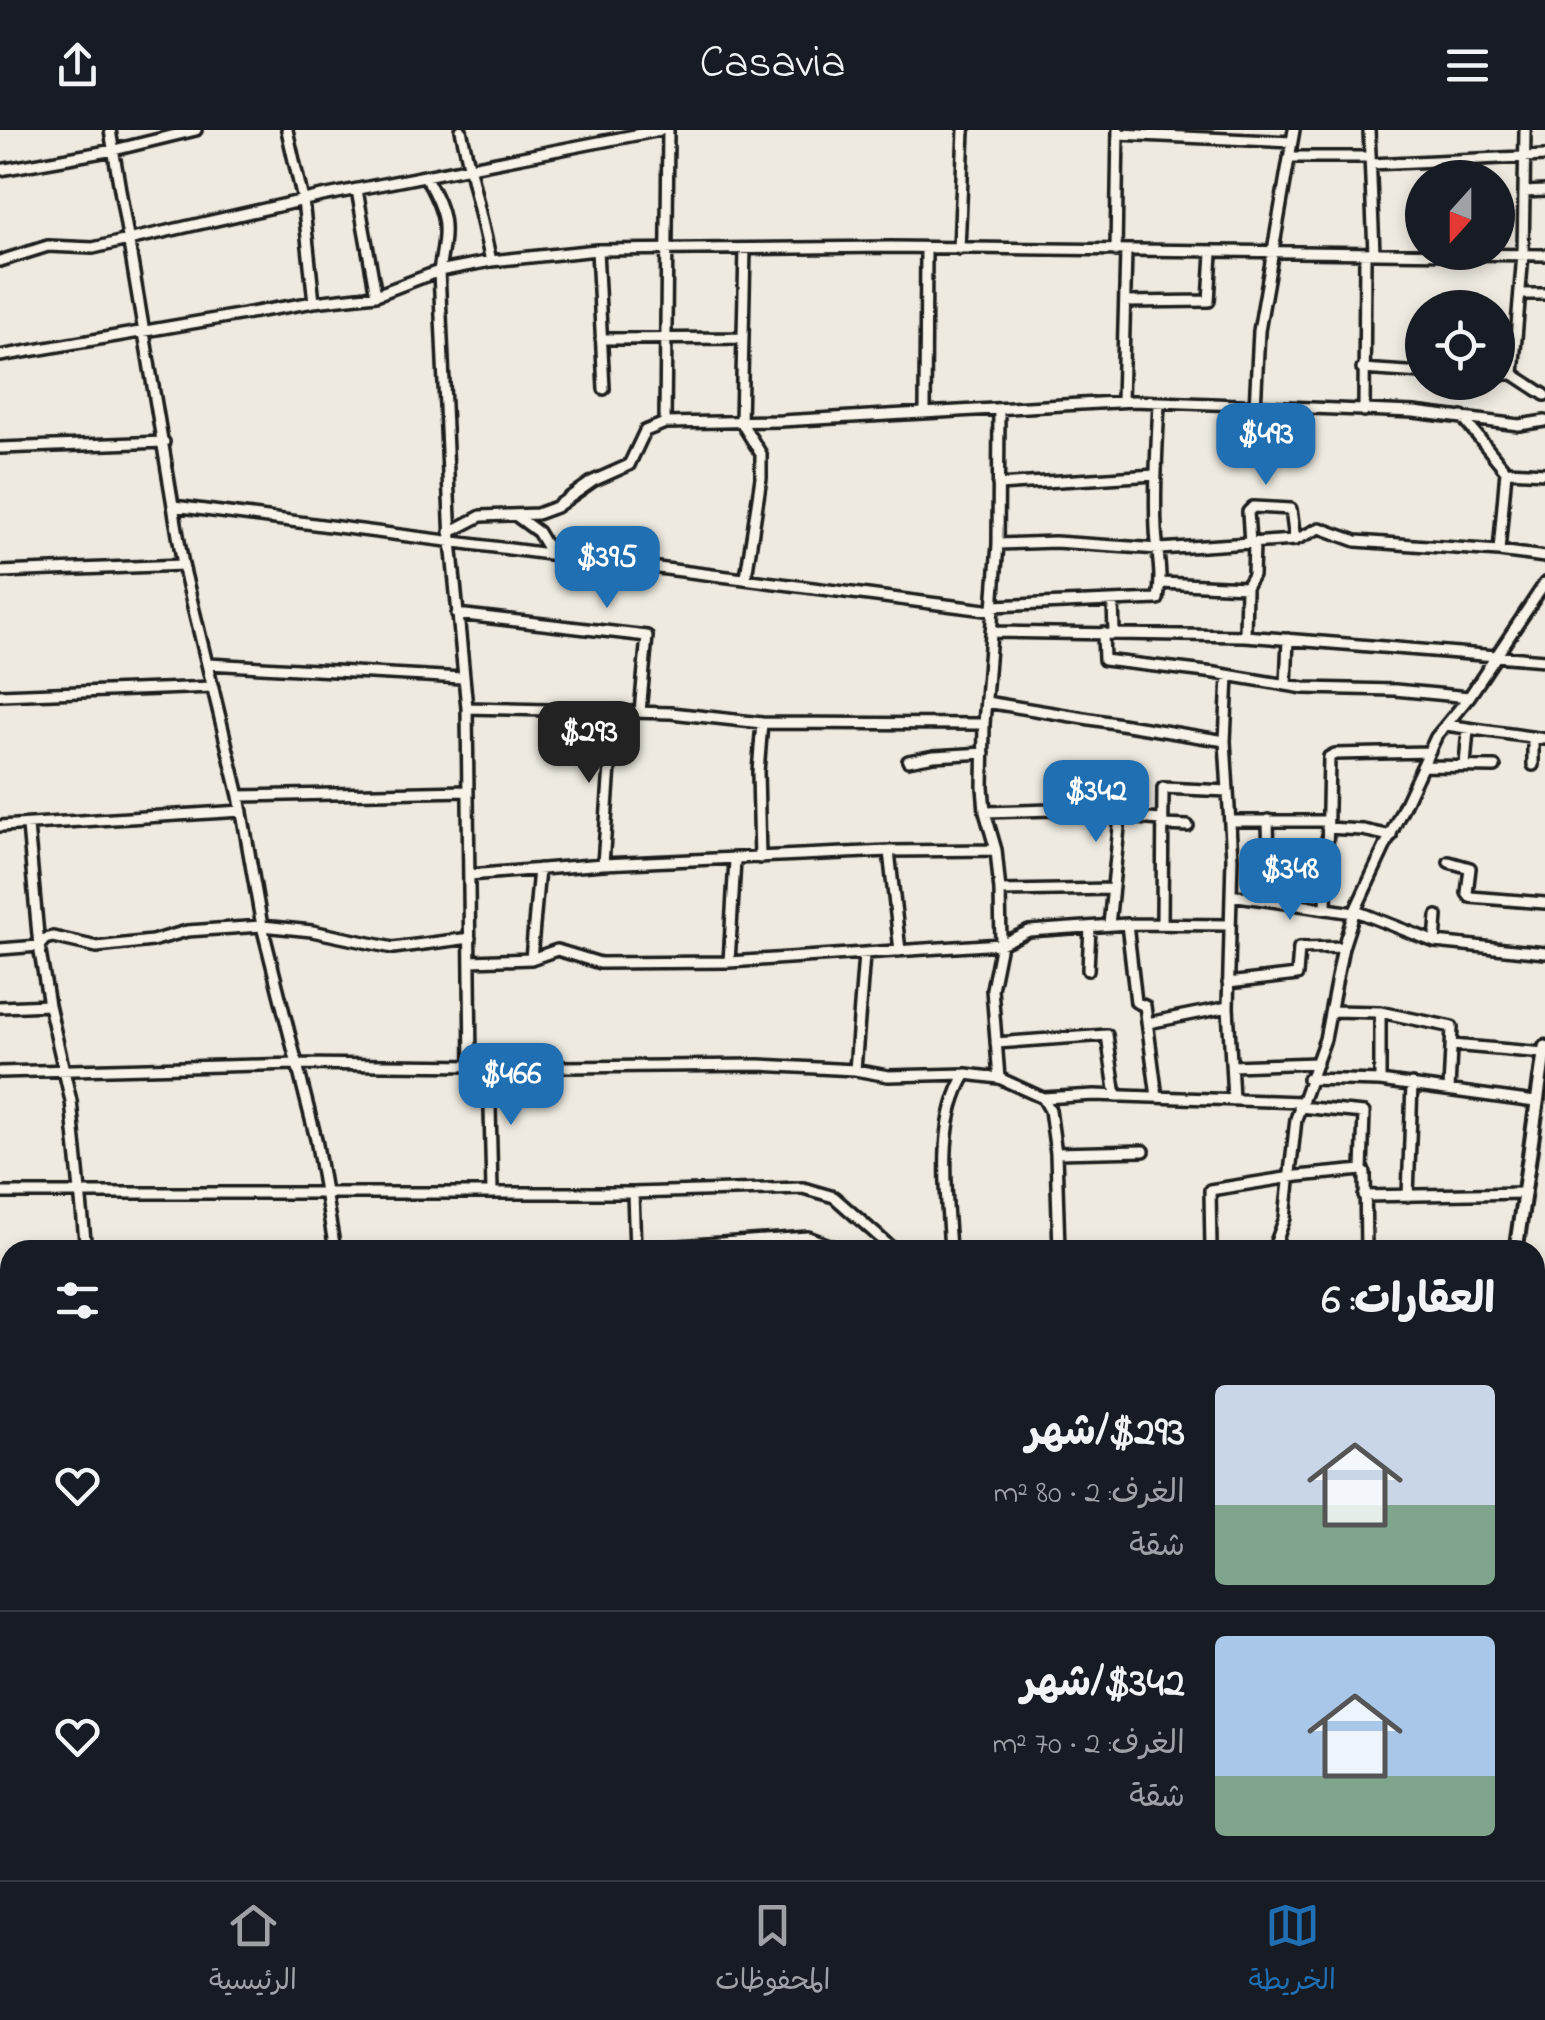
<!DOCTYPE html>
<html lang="ar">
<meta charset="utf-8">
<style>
body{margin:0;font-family:"Indie Flower","Playpen Sans Arabic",sans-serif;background:#20242c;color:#f1f3f6;direction:rtl;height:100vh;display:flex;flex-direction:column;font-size:38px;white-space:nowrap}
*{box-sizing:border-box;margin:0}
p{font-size:32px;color:#9ea1a6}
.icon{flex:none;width:55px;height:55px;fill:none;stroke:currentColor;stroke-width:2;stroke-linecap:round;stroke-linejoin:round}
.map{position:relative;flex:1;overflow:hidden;direction:ltr}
.drawer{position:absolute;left:0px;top:1110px;width:1545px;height:640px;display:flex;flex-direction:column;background:#171b24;border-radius:30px 30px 0 0;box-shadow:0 5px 15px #0003;direction:rtl}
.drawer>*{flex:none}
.needle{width:65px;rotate:201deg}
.controls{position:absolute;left:1405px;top:30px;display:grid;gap:20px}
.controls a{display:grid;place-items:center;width:110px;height:110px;border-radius:50%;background:#171b24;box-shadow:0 5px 15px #0003;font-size:50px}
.price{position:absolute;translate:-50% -85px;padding:0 22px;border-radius:20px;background:#1f6fb2;color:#fff;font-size:32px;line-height:65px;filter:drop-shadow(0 2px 5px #0008)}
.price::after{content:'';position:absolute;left:50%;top:60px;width:30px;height:22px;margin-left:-15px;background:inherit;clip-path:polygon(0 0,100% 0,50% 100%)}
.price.selected{background:#222;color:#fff}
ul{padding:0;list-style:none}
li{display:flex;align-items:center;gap:30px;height:250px;padding:0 50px}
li+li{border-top:2px solid #363941}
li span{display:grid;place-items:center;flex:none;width:280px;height:200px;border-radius:10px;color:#555}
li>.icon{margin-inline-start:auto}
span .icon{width:120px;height:120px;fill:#fffc;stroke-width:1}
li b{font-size:42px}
h2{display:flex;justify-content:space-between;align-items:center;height:120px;padding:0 50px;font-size:42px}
header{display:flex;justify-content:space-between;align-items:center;height:130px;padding:0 50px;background:#171b24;font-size:45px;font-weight:600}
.dock{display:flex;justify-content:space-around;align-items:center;height:140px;border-top:2px solid #363941;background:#171b24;font-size:28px;color:#9ea1a6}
.dock a{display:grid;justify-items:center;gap:5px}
.dock .selected{color:#1f6fb2}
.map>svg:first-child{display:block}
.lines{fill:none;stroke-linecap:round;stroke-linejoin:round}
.minor-casing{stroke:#1c1c1c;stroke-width:16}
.tertiary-casing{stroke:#1c1c1c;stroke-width:19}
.minor{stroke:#f7f3e8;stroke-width:9}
.tertiary{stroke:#f7f3e8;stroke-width:11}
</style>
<header><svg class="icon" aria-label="menu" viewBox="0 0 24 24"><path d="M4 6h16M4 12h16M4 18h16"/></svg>Casavia<svg class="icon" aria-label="share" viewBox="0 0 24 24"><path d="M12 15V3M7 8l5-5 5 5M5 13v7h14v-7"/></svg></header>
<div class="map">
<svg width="1545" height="1750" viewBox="0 0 1545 1750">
<rect width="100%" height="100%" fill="#eeeae0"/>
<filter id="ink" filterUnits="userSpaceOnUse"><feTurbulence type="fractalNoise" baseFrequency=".01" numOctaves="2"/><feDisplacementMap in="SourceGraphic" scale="20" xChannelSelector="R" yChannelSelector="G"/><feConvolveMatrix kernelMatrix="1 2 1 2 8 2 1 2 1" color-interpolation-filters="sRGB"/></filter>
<g filter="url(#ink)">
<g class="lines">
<defs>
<path id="minor" d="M110,0L183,435L239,666L262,796L316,1009L335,1120
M287,0L303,70L314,172
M461,0L491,131
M1369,0L1374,123
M1525,0L1523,124L1513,244L1545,265
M1118,4L1292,12
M1289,27H1370
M1371,34L1545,26
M0,40L114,20L196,0
M357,60L376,165
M1524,62L1545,61
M745,119L741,292L761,324V348L746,447
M959,119L964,0
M597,120L604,259
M1116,121L1118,0
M0,131L48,116L93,118L322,66L661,0
M1521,164H1545
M1125,172L1209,171L1212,123
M601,209L743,208
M0,226L314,172L376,165L439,141C447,95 448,87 425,46
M1362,239L1422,243
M1498,244H1513
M1122,271L1126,121
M1255,278L1259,201L1294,0
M999,279L998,414L984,594L983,657L985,682L996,720L1000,761L1001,814L992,859L999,948
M1364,281L1365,124
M925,283L926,118
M1462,287L1506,341L1545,343
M665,293L668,0
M0,318L164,312
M998,355L1155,345
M174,376L993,481
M515,385L538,402L550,422
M450,402L481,386L537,384L556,377L593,351L629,335L645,301L665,293L781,291L1134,271L1414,282L1519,295L1545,291
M998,414L1055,412L1159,419L1295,410L1320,398L1356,411L1499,421L1545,427
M1250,414L1248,382L1253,377L1291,379L1295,410
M1499,421L1506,341
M0,442L183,435
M1161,453L1246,457L1245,506
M1246,457L1253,445L1254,414
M1113,472L1114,502
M993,476L1158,469C1163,444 1157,424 1156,399C1154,357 1157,315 1159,274
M457,484L647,506L640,582
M991,502L1245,506L1545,530
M1103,503L1104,530L1215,543L1304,558L1395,560L1469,567
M208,534L462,548
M1228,546L1225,611L1232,728L1228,877L1233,969
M1286,555L1288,509
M0,565L213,557
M986,572L1225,611
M467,578L671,583L762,593L984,594
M1446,595L1545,609
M908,631L934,626L984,623
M1465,635L1468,599
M1533,635V608
M1423,636L1495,637
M239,666L467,661
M985,682L1051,680L1160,690
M1268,690L1269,737L1289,738
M1230,691H1327
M1162,695L1188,696
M0,696L242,681
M28,696L39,816L45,809L53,807L97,817L152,811L187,801L262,796L312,801L393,818L470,808
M1327,698L1363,700L1391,706
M889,721L900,821
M760,728L758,642L762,593
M1449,732L1470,738L1467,763L1470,767L1545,773
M603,734L614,581
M469,745L603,734L889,721L996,720
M1000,761L1112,759
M1231,765L1354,783
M1326,778L1329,627L1335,624L1429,622
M1356,781L1435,812L1545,823
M1162,793L1163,658L1228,661
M1127,794L1136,872L1145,876L1157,967
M1109,795L1120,688
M1435,812L1437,786
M0,819L39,816L49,875L71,971L86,1120
M531,829L539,739
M471,831L531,829L557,820L600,833L729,832L1001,814L1029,801L1127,794L1230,795
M729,832L735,730
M1088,840L1090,797
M1228,853L1297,845L1299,818L1343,817
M0,877L49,875
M1331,881L1380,882L1452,897L1449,960
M1148,893L1228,877
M996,913L1107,905L1116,966
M1452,915L1544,923
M471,936L467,578L451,411L439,141L491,131L597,120L891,117L1545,125
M1232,936L1317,933
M489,937L492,1061
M855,940L864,825
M0,942L296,934L563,937L759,935L855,940L888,946L966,944L999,948L1043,968L1050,980L1056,1023L1059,1120
M1308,949L1380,951L1535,972
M1380,951V882
M1043,968L1094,965L1301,972
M1299,977L1364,983L1362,1040
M1056,1023L1144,1021
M0,1063H633L803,1058L834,1067L894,1120
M633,1063L635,1120
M1364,1066L1524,1063
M1408,1066L1412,954
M635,1119L808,1107L843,1120
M950,1120C947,1066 936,992 966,944
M1211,1120L1210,1060L1298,1046L1362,1040L1365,1043L1366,1120
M1273,1120L1285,1088L1296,989L1325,909L1343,817L1354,783L1436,607L1469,567L1545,453
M0,1222L10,1221
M0,1315L10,1314
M1535,1505L1545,1507
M0,1698L10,1697
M97,1740L100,1750
M229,1740L318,1743
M816,1740L950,1750
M685,1750L686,1740
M969,1750L971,1740
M1420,1750L1421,1740
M1491,1750L1492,1740"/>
<path id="tertiary" d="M1516,1120L1545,917
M0,1596H10
M1078,1750L1079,1740"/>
</defs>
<use href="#minor" class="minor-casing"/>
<use href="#tertiary" class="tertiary-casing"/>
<use href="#minor" class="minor"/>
<use href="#tertiary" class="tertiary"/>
</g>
</g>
</svg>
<div class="controls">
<a><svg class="needle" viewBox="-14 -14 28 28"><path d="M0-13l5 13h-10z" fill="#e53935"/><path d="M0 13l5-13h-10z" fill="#9ea1a6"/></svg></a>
<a><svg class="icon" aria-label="locate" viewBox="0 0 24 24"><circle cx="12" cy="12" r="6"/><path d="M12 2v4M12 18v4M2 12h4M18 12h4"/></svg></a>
</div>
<b class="price" style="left:1266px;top:358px">$493</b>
<b class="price" style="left:607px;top:481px">$395</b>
<b class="price selected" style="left:589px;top:656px">$293</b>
<b class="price" style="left:1096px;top:715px">$342</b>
<b class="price" style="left:1290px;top:793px">$348</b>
<b class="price" style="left:511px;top:998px">$466</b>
<section class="drawer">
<h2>العقارات: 6<svg class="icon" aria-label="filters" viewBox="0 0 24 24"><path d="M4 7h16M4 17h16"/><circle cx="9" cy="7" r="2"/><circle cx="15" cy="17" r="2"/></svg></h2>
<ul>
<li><span style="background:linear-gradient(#c9d6e8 60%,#7fa58c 0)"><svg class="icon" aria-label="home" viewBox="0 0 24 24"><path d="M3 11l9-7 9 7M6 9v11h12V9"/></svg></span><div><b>$293/شهر</b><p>الغرف: 2 · 80 m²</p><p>شقة</p></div><svg class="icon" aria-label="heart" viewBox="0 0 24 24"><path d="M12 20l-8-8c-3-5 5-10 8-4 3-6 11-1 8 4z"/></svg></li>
<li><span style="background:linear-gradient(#a9c7e8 70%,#7fa58c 0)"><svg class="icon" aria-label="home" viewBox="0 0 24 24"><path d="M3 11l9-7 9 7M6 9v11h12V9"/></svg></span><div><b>$342/شهر</b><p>الغرف: 2 · 70 m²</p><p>شقة</p></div><svg class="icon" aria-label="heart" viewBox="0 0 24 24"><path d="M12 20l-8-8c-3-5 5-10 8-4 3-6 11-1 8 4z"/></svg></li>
</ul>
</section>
</div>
<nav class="dock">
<a class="selected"><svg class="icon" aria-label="map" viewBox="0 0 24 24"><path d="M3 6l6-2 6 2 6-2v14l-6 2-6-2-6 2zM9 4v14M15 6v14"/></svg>الخريطة</a>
<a><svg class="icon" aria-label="saved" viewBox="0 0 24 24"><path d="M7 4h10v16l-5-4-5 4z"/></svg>المحفوظات</a>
<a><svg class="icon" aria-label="home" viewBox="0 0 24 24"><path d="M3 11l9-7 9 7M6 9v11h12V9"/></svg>الرئيسية</a>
</nav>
